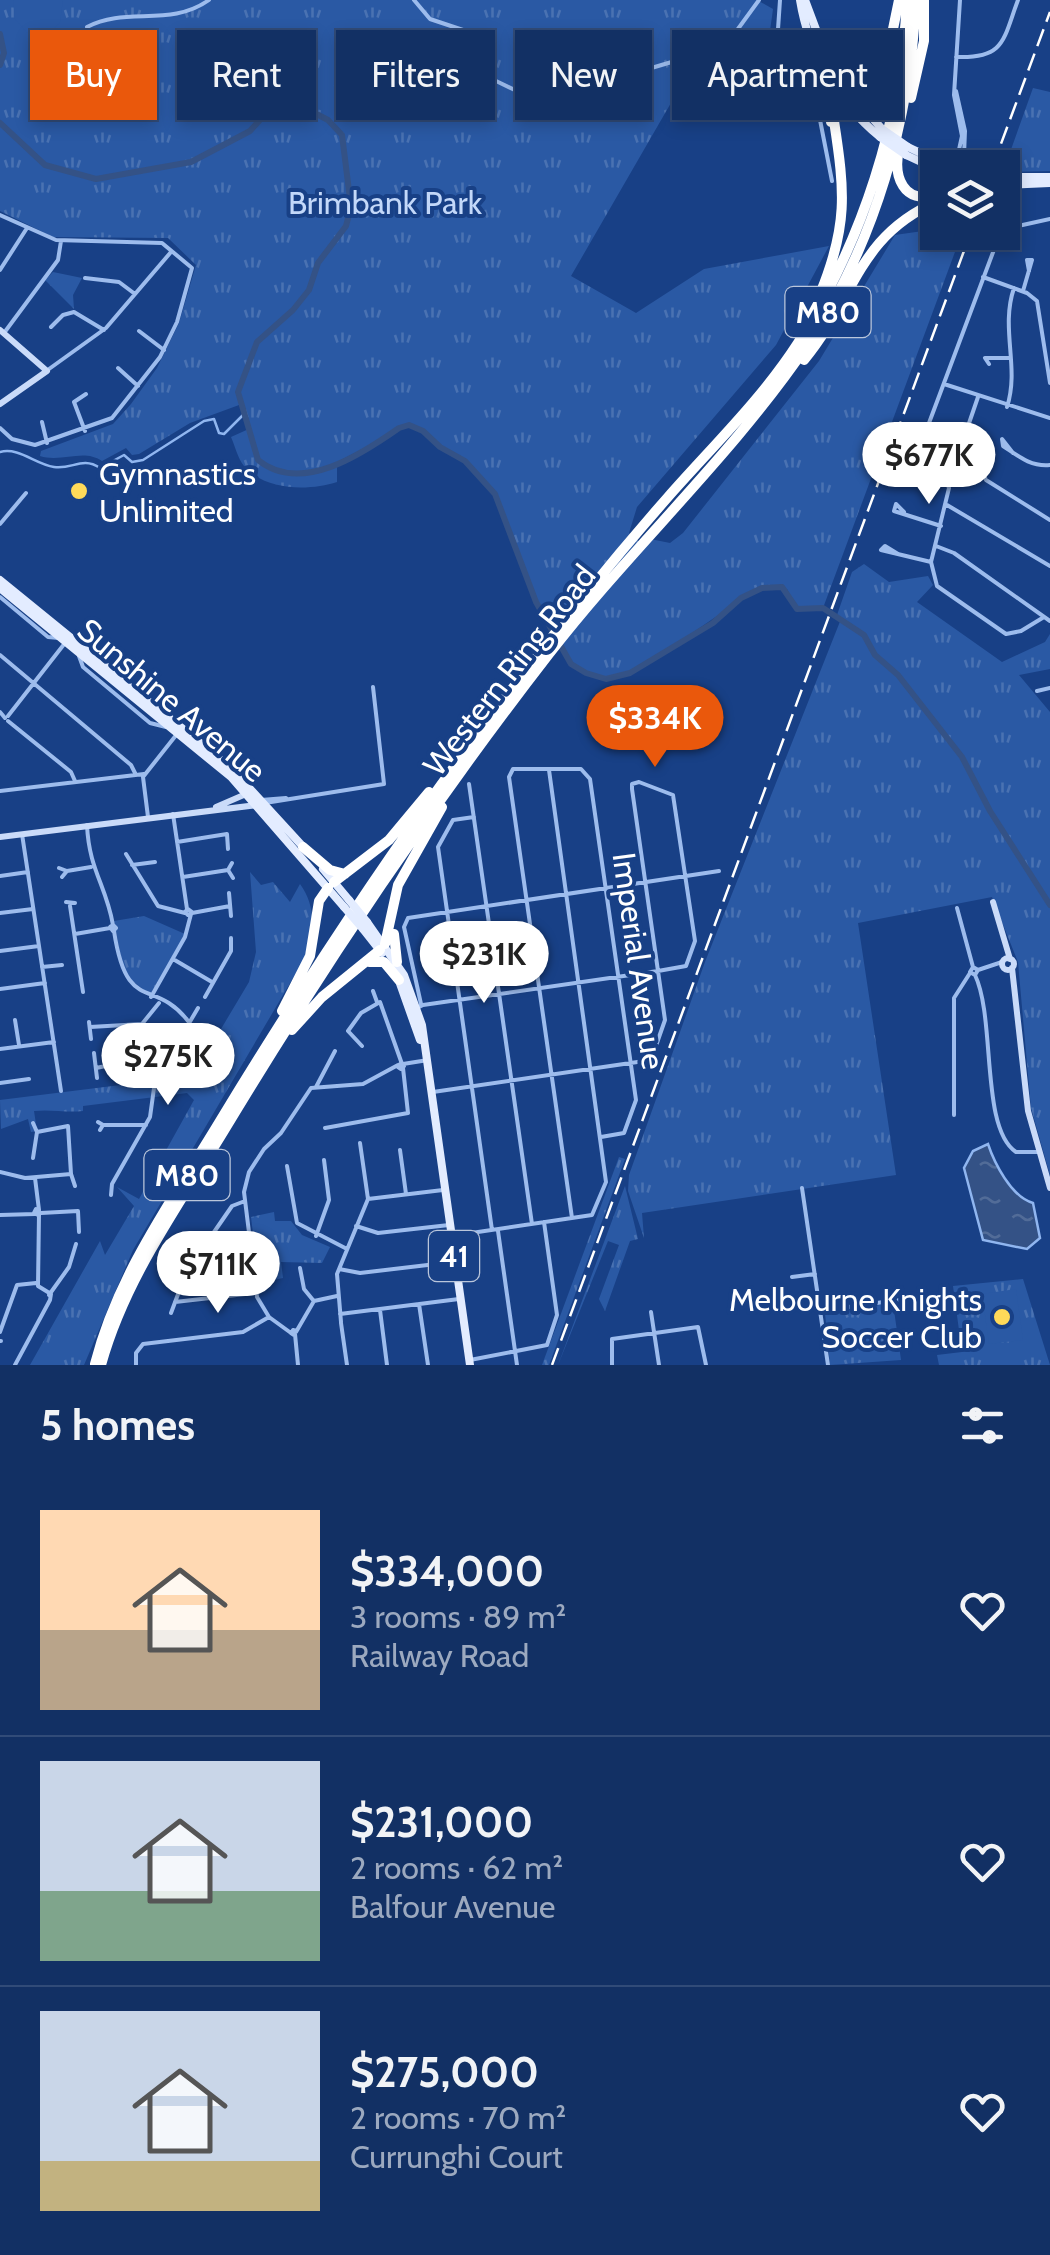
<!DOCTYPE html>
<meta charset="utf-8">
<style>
body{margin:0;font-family:Cabin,sans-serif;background:#1b386a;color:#f1f3f6;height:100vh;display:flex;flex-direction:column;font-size:38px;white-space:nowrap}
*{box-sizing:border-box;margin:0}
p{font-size:32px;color:#9ca9bf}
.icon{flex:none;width:55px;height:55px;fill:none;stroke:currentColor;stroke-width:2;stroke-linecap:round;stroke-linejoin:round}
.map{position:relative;height:1365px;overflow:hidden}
.panel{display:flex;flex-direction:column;background:#123064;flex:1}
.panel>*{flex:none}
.banner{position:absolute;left:30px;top:30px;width:990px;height:90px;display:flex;gap:20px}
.fabs{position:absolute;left:920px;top:150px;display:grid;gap:20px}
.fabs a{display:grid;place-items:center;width:100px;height:100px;border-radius:0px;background:#123064;box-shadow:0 5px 15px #0003,0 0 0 2px #314b78;font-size:50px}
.price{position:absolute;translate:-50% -85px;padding:0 22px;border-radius:35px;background:#fff;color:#222;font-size:32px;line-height:65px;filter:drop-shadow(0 2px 5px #0008)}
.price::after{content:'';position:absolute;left:50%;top:60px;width:30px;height:22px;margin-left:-15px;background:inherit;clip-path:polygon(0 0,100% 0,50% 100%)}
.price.on{background:#ea580c;color:#fff}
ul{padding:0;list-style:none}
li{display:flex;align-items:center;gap:30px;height:250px;padding:0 40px}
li+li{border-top:2px solid #314b78}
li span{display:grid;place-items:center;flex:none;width:280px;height:200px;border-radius:0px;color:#555}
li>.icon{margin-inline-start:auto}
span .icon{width:120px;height:120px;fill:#fffc;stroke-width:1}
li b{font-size:42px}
h2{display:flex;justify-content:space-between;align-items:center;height:120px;padding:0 40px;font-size:42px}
.chip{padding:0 35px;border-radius:0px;background:#123064;box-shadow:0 5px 15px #0003,0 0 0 2px #314b78;font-size:35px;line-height:90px}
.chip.on{background:#ea580c;color:#fff}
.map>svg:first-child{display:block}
.grass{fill:url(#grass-tufts)}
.pitch{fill:#2a59a4}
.water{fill:url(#water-ripples);stroke:#90b6f0;stroke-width:2.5}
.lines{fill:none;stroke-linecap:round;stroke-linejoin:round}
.stream{stroke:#90b6f0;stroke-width:2.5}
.river{stroke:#345286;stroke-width:6}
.street{stroke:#9dbced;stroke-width:4}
.secondary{stroke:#cadbf9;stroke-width:6}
.primary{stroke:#e3ecff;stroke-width:8}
.highway{stroke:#fff;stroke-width:10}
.rail{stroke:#fff;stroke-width:2.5;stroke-dasharray:18 8;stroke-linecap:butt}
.primary-bridge{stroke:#e3ecff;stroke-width:8}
.poi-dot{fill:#ffda59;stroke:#184086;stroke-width:4}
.labels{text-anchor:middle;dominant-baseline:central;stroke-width:8;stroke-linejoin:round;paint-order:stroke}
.shield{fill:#184086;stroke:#bac6db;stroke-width:2.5}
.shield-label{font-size:30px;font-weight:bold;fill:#fff}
.park-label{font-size:32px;fill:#c3d8f9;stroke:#184086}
.poi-label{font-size:32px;fill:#fff;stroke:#184086;text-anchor:start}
.street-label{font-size:32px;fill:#fff;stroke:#184086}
</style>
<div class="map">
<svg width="1050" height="1365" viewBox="0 0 1050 1365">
<defs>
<pattern id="grass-tufts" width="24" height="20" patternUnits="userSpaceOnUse" patternTransform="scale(2.5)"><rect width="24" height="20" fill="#2a59a4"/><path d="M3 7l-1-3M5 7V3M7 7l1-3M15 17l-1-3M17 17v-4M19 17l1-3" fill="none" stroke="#4a72b2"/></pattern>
<pattern id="water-ripples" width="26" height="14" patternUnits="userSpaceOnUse" patternTransform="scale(2.5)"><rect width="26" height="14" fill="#345286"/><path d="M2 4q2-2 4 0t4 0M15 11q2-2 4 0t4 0" fill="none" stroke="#526c98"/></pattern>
</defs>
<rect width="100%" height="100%" fill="#184086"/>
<path class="grass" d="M0,0H757L773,9L769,38L679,89L571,276L636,313L704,269L829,246L776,345L637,507L629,533L643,545L650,539L670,543L683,533L819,361L895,235L937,229L938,232L962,233L823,608L797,609L787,589L771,587L752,592L644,666L616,678L596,676L576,668L567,658L536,602L495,494L465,461L409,425L337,462V482C309,491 265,491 244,466C238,459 235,446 231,437L251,428L239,405L190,423L139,454L132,455L126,448L102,461C83,448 62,463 40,456L41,451L113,424L131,404L157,368L179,323L196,265L168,238L53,237L0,211Z
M1033,88L1050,92V171L1003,172Z
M53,272L82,278L73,295L74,309L45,280Z
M864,564L889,582L928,576L933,585L917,602L1002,662L1045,642L1050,634V669L1019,675L1050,712V1175L1031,1108L1018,962L992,897L858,923L896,1175L642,1213L644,1238L628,1191L629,1175L705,962L841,619L837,615L852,572Z
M250,872L261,885L273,882L290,902L300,884C318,909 313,933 303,961L133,1250L84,1365H30L100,1241L105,1255L134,1206L117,1187L139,1199L194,1100L187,1093L83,1106V1111C66,1113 51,1109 34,1111L37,1131L31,1132L28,1119L1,1129L0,1100L193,1076L249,982L256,952Z
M144,916L185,934L150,995L124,974L114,921Z
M619,1157L625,1159L549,1365H542Z
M625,1186L638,1239L630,1241L605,1311L599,1299L619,1245L608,1241L558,1365Z
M274,1212L275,1221H291L302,1235L330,1247L322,1263L281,1262L283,1278L259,1283L251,1217Z
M1023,1279L1050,1365H939L937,1355L962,1352L953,1286Z
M893,1303L901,1360L830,1365L825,1313Z"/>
<path class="pitch" d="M13,0H63L60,22L47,37H31L15,19Z
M1016,1289L1023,1340L989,1344L982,1294Z"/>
<path class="water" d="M988,1144C994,1162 1011,1197 1033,1203L1040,1238L1027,1249L983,1240L964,1168L973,1151Z"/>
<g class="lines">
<path class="stream" d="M0,452C19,447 35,464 54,467C72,470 82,456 100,468L124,455L132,462L143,460L204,421L214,419L219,433L224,434L243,415"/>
<path class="river" d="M0,34L4,53L0,65
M0,123L45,165L96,179L191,162L250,131L268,111L286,104L301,106L328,120L342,135L351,207L346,226L318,263L309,290L293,310L257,342L238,392L258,460C301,495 362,454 399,428L409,425L423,431L440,447L465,461L495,494L536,602L571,664L586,673L606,679L630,673L713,623L741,598L762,588L782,587L797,609L823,608L864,635L875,655L898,675L962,757L990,811L1050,905"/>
<path class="street" d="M414,0L430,19L469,32L494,80L521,93L590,70L648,69L675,61L735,33L759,0
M780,0L777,44L811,74L832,181
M87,27C126,6 170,28 209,0
M956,57C1005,59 1003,40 1018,0
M956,91L965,131L964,155
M955,168L962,136L954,95L960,0
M0,215L56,240L162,243L192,268L177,322L160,357L112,418L35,445L12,439L0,428
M0,270L27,228
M1029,271L1027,260H1032
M983,277L1027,293L1037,301L1050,383
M85,278L119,282L135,294
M1023,291L1032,260
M51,327L63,315L74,312L104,330
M139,331L164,350
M4,333L58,260L61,241
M989,364L985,358H1010
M118,368L138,386
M49,369L106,328L171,252
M944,384L1050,418
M978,397L966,432L986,480L1050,520
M1007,407C1020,367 1000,329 1014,288
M42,422L47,443
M85,431L74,402L86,394
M1013,453L1002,439L1003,446C1018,456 1031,467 1050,465
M947,505L1050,566
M894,511L941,526
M894,511L896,504L904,512
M0,524L26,493
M936,546L954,553L1050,621
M898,554L885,546L881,550L931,562
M0,597L48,637L59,638
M1044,617L1021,631L1006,634L937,586L931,562L949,488L930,439L929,423L995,247L1018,226L1050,219
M0,655L131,765L135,773
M79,656L83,667L150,723L166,727
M1037,691L1050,688
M0,712L5,718
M8,716L65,643
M8,721L71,772L75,781
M469,784L532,1224
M0,791L144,774
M261,800L286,798
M265,803L384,784L373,687
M173,814L187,909
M148,817L143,777L177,734
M474,817L453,820L438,847L492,1230
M87,825C89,870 106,885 113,925
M22,834L61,1091
M177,842L227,834L228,849
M126,854L158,906L185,913
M232,863L228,870L233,878
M132,865L155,862
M59,868L67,871L62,877
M67,871L91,867
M0,876L28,872
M183,877L228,870
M229,893L231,916
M66,902L75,903
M70,906L83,992
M957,908L973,967L970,972L975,975L978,970L973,967
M188,909L192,912L188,915L185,912Z
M0,913L33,909
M192,913L230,906
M113,925L116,928L113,931L110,927Z
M114,931C127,1016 153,976 188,1021
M75,934L110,928
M0,951L39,946
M173,959L212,982
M42,967L62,965
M978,970L1002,962
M975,975C996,1019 980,1128 1016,1152H1039
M0,989L45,983
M373,991L377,1002
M151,997L185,937L191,914
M205,997L231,951V938
M421,1004L404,927L408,918L719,871
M419,1007L423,1005L658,971L686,966L695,941L673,795L639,782L632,784V789L665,1020L651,1060L433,1092
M15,1020L19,1045
M89,1022L91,1039
M90,1027L142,1024L159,1003
M362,1046L348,1031L361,1013L380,1002L402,1064
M0,1049L54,1042
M94,1053L97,1078
M400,1064L404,1066L401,1069L398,1067Z
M403,1064L428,1060
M96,1068L140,1059L161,1070
M0,1083L29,1079
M316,1087L335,1051
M954,1115V998L970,973
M98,1122L103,1125L100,1130
M33,1123L37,1132L33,1158
M103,1125H146
M325,1128L408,1113L403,1068
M400,1150L406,1194
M287,1166L297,1223L347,1249
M0,1172L25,1178L71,1174L68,1126L37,1132
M71,1174L75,1186
M35,1178L39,1210
M802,1188L828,1365
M111,1195L112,1184L150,1117L155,1081L198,1008
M368,1199L443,1190
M36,1209L39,1211L38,1215L34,1213Z
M41,1213L78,1211L79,1232
M39,1214L38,1286L51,1294L50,1300
M0,1215L35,1214
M572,1218L509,777L513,769H581L590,779L636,1100L624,1133L601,1137
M356,1226L378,1233L449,1225
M498,1231L517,1365
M212,1235L232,1206L245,1201
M316,1236L329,1200L324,1160
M451,1236L592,1215L606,1182L549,770
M196,1260L250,1255
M300,1268L304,1289L313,1300
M339,1269L360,1273L453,1262
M186,1274L203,1249
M792,1277L815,1274
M49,1295L69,1267L76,1244
M175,1302L254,1293
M419,1304L428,1365
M380,1310L387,1365
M820,1311L898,1300
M651,1312L659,1365
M171,1313L180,1289
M340,1314L459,1299
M341,1322L337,1274L368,1199L360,1143
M341,1323L347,1365
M293,1330L296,1331L294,1335L291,1333Z
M0,1332L17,1285L36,1283
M296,1332L314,1301L337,1296
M291,1333L269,1317L257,1297L244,1192L249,1172L264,1149L281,1133L311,1088L363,1084L398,1065
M295,1334L298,1365
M0,1341H1
M470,1360L547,1345L557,1315L544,1222
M15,1365L50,1300
M136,1365V1353L143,1344L243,1332L269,1317
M612,1365V1339L698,1327L706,1365"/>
<path class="secondary" d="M0,330L47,371L0,404
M216,807L246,794
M0,837L257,805
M993,902L1010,959
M1002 964a6 6 0 1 1 12 0a6 6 0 1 1-12 0Z
M1012,968L1028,1111L1050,1188"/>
<path class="primary" d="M800,0C809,55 837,101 880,137
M805,0L832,72L882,129
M908,147L952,168
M906,155L938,170
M963,158L966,168
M1002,177H1050
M1002,185L1050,183
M0,580L231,768L307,851
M0,588L231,777L344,907
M323,869L349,900
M367,922L404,975L422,1025L470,1365
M363,929L382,953
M398,978L420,1040"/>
<path class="highway" d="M837,80L859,94
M911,98L924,41V0
M852,100L887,58L899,0
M831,122L836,91
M899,149C893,176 903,205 937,195
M820,294C848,226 845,192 834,121L847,104
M804,360C856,297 857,236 938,201
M303,847L330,870L345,874
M334,882L389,840L429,792
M394,934L397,962
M385,944L398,885L442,807
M369,962H384L399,980
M282,1011L310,956L319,901L328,888
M292,1030L322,997L380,950
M95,1364C118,1274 173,1199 220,1121C307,978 399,838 500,705C553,634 609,564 668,497C711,448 762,399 798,343C863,240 901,122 907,0
M101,1365C125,1278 179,1205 225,1129C324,965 431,806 549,654C631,548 733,455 808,344C875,243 910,120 916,0"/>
<path class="rail" d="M992,168L1050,12
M552,1365L971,232"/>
<path class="primary-bridge" d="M882,129L908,147
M880,137L906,155
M349,900L367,922
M344,907L363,929"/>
</g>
<g class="poi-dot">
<circle cx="79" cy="491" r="10"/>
<circle cx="1002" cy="1317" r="10"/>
</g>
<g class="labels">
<g class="shield">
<rect x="785.5" y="287" width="85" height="50" rx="8"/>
<rect x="144.5" y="1150" width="85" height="50" rx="8"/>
<rect x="429" y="1231" width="50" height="50" rx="8"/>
</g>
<g class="shield-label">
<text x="828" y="312">M80</text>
<text x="187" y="1175">M80</text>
<text x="454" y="1256">41</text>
</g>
<g class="park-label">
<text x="385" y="202">Brimbank Park</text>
</g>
<g class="poi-label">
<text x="99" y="473">Gymnastics<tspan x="99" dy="37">Unlimited</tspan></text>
<text x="982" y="1299" text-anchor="end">Melbourne Knights<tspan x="982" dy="37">Soccer Club</tspan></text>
</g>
<g class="street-label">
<text transform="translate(509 670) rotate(-52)">Western Ring Road</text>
<text transform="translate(172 700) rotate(40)">Sunshine Avenue</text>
<text transform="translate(639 961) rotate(82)">Imperial Avenue</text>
</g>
</g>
</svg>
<div class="fabs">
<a><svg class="icon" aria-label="layers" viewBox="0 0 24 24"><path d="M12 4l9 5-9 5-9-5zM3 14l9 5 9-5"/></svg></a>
</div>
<b class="price" style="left:929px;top:507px">$677K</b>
<b class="price on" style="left:655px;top:770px">$334K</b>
<b class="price" style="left:484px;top:1006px">$231K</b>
<b class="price" style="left:168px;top:1108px">$275K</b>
<b class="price" style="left:218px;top:1316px">$711K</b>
<div class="banner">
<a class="chip on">Buy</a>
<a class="chip">Rent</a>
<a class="chip">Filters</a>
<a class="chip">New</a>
<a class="chip">Apartment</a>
</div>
</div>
<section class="panel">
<h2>5 homes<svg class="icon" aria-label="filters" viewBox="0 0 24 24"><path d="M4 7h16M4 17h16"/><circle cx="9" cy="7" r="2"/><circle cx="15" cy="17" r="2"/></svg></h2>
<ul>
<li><span style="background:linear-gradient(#ffd9b3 60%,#b9a48a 0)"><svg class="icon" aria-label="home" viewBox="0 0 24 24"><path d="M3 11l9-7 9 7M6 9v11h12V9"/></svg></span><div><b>$334,000</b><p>3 rooms · 89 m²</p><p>Railway Road</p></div><svg class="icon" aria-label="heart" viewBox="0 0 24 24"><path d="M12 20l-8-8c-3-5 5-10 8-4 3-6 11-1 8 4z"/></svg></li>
<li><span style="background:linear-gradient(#c9d6e8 65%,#7fa58c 0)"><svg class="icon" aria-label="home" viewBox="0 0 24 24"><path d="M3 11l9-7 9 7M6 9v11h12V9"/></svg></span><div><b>$231,000</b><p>2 rooms · 62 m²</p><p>Balfour Avenue</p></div><svg class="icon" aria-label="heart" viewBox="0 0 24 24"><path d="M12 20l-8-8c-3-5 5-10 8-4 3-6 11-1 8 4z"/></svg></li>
<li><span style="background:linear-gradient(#c9d6e8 75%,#c2b280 0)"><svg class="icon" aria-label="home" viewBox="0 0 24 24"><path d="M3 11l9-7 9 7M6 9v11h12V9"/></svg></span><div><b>$275,000</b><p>2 rooms · 70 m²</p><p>Currunghi Court</p></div><svg class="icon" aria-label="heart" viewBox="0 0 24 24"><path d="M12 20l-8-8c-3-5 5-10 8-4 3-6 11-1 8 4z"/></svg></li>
</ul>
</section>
